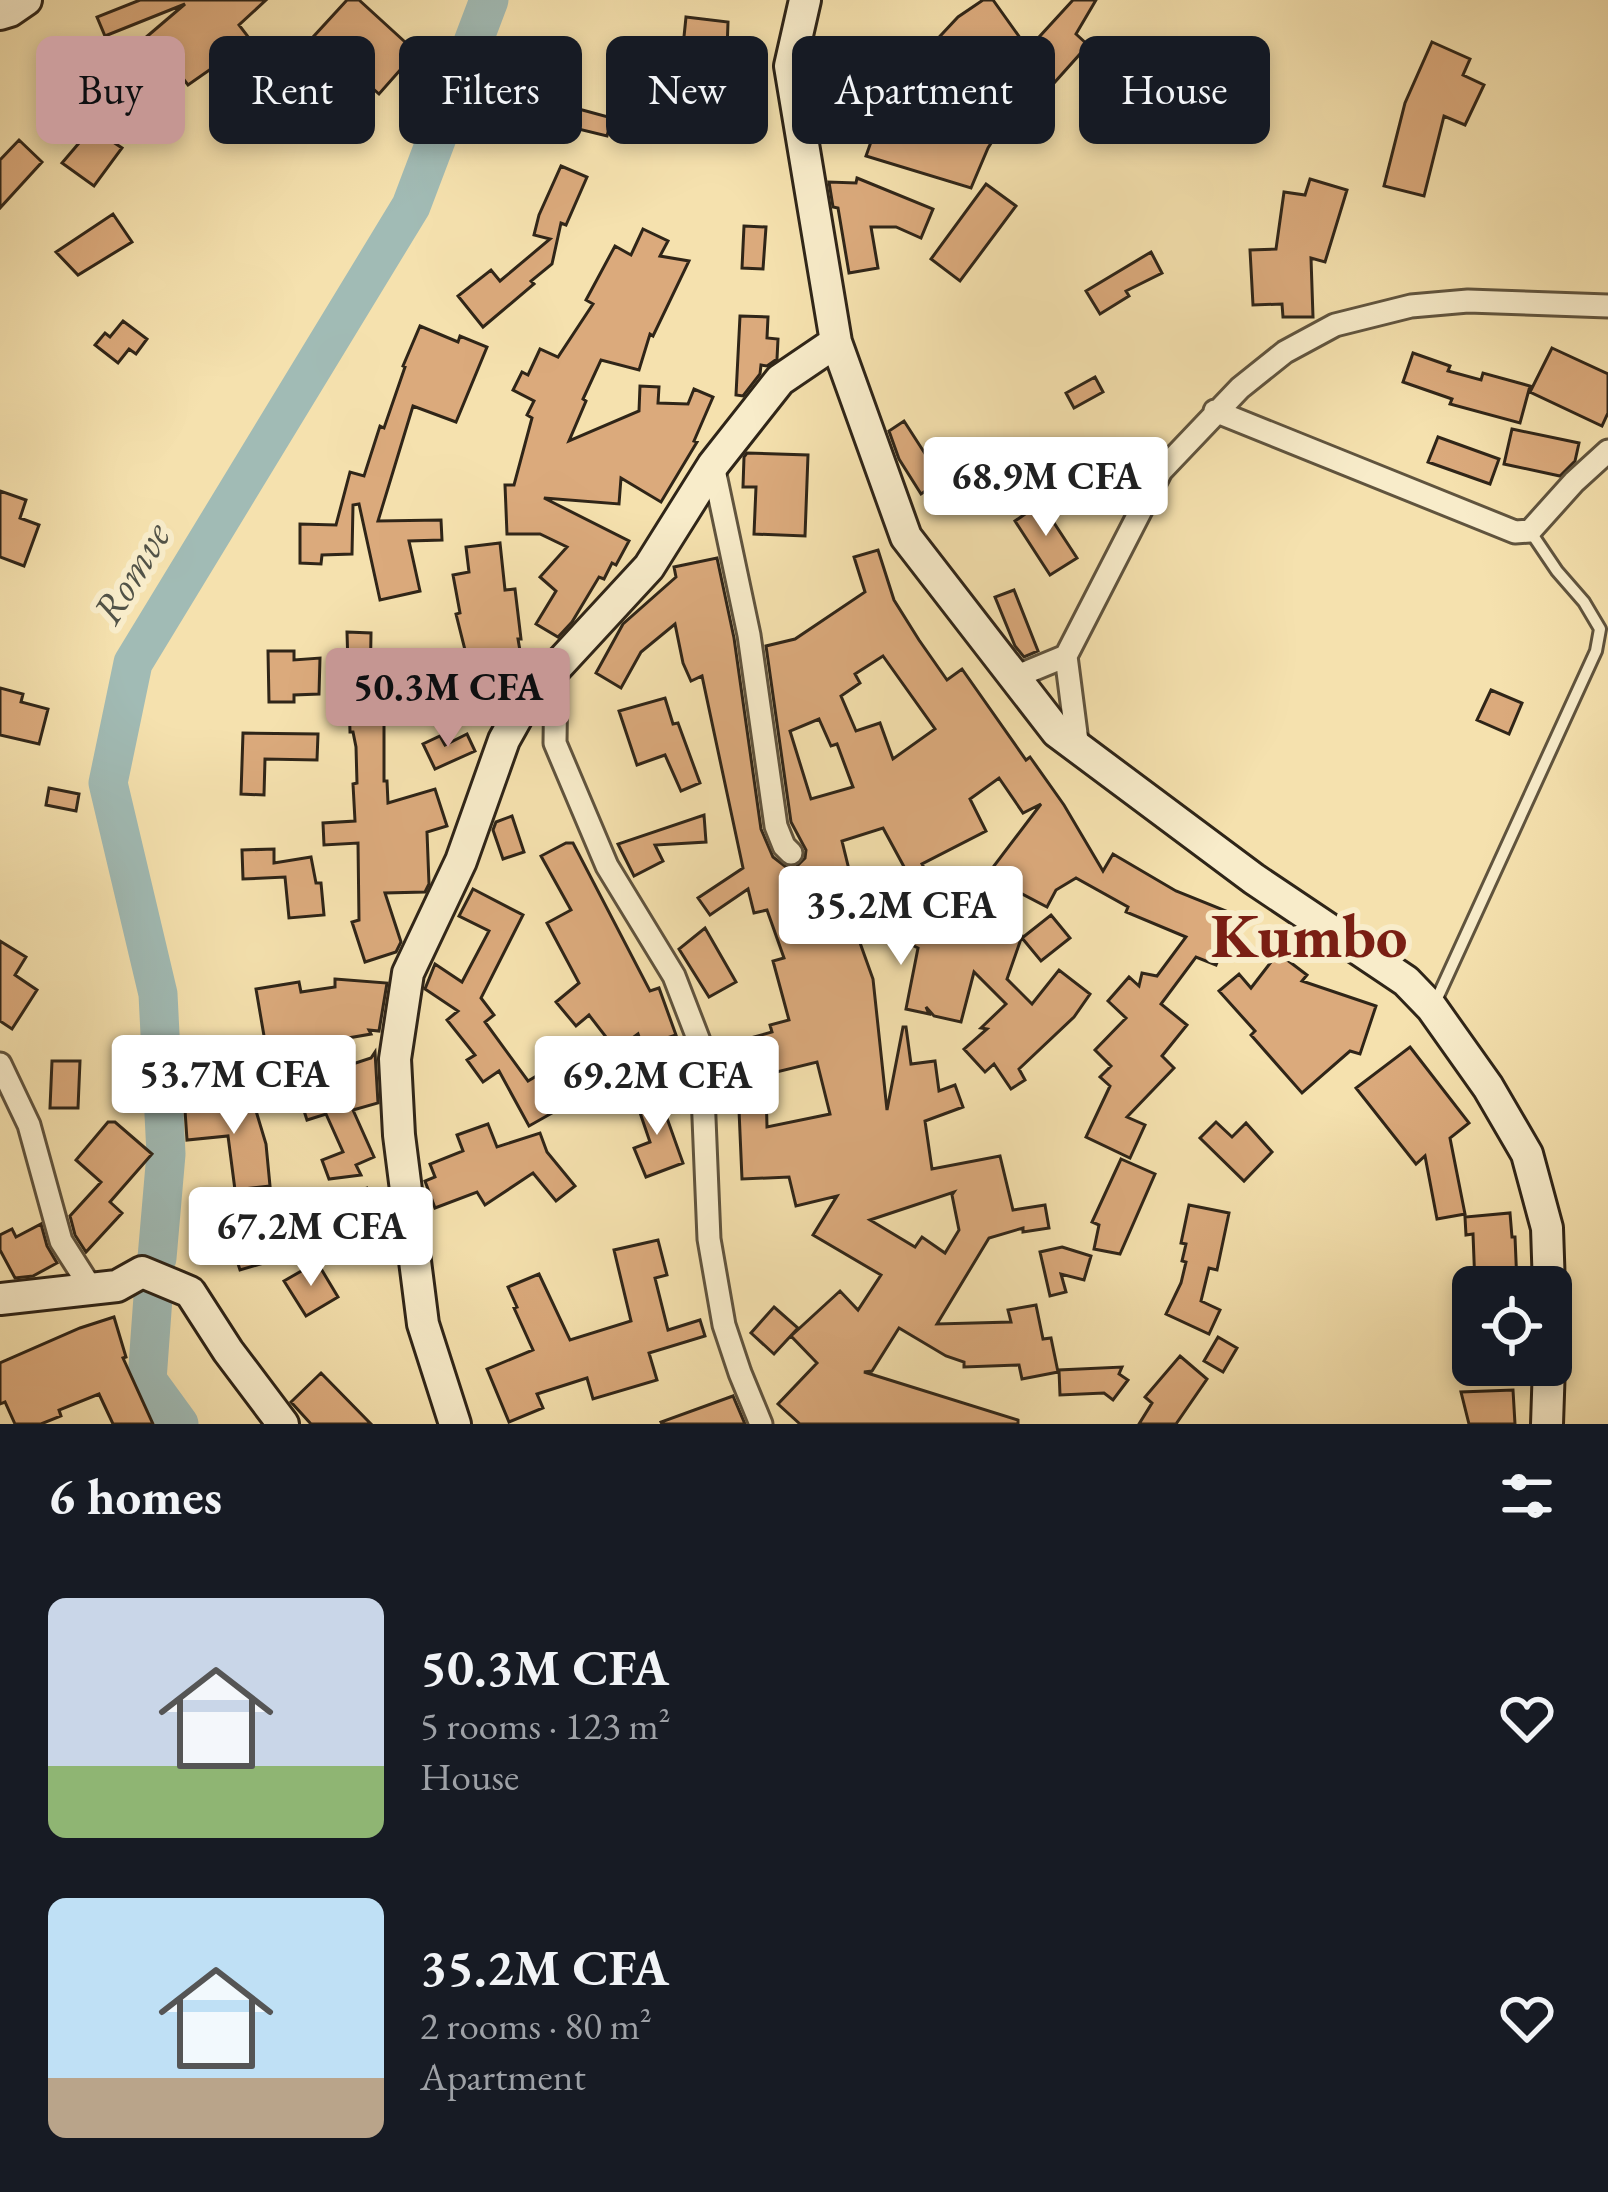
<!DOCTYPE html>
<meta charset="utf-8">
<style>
body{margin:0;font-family:"EB Garamond",serif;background:#242831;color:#f1f3f6;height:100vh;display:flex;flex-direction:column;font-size:45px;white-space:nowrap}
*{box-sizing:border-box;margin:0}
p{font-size:39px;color:#9ea1a6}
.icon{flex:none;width:66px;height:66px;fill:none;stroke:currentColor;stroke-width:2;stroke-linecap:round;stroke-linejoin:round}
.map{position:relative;height:1424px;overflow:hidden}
.drawer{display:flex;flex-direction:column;background:#171b24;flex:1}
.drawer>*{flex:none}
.banner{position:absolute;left:36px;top:36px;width:1536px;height:108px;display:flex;gap:24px}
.buttons{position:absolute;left:1452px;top:1266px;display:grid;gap:24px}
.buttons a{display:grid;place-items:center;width:120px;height:120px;border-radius:18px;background:#171b24;box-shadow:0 6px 18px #0003;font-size:60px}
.price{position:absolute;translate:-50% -102px;padding:0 27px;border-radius:12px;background:#fff;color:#222;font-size:39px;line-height:78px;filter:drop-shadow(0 3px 6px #0008)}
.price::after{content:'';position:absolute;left:50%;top:72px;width:36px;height:27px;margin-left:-18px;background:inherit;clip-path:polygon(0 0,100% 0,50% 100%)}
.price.active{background:#c59692;color:#111}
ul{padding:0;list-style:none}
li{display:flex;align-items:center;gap:36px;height:300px;padding:0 48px}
li span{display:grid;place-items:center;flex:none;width:336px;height:240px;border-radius:18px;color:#555}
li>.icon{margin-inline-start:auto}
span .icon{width:144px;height:144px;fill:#fffc;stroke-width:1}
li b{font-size:51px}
h2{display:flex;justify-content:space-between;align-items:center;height:144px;padding:0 48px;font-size:51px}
.chip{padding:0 42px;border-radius:18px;background:#171b24;box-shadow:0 6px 18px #0003;font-size:42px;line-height:108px}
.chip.active{background:#c59692;color:#111}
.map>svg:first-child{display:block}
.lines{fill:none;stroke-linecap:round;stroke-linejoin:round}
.river{stroke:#a1bbb5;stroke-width:39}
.building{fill:#dbaa7c;stroke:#2f2518;stroke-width:3;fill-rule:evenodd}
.lane-casing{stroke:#60543e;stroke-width:16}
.street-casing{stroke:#60543e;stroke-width:27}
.secondary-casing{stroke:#2f2518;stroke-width:36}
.lane{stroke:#f8ecca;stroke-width:10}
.street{stroke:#f8ecca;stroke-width:21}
.secondary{stroke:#f8ecca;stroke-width:30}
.labels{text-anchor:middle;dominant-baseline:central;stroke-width:12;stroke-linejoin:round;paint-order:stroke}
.water-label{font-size:42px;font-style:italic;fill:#515247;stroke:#f8ecca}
.town-label{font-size:63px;font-weight:bold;fill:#7a1f14;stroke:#f8ecca}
</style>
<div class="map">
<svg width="1608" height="1424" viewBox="0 0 1608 1424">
<rect width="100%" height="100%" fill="#f5e1ae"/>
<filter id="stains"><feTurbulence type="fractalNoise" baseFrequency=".00167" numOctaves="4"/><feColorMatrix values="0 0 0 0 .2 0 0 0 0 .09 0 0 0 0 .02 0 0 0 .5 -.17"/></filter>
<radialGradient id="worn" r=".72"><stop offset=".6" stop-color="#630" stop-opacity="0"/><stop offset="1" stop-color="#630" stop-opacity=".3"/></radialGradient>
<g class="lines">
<path class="river" d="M157,1258L166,1154L158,994L108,783L133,663L411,206L489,0
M153,1297L147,1380L179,1424"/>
</g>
<path class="building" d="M140,0H266L239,25L259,51L237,68L228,57L188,85L175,68L145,94L117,62L185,4L105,36L97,17Z
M347,0H359L416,52L379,94L314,36Z
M983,0H993L1028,49L1073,0H1096L1076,34L1088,45L1021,120L1011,112L988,148L971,188L866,156L878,122L868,118L877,95L888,99L933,52L929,48L958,17Z
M686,17L728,22L726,80H723L722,141L688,140L689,77L680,76Z
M1432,42L1470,59L1463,75L1484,85L1465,125L1444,116L1424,196L1384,186L1405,103Z
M575,108L612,118L607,136L570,127Z
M96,123L110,134L107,138L122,148L94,186L62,163Z
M19,140L42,162L0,208V160Z
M561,166L587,177L566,225L561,223L552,264L531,281L534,284L483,327L458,296L491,270L500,281L550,239L534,235L539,215Z
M857,178L933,209L921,238L896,227H871L878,268L849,273L838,208L833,207L829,182L856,183Z
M1310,179L1347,190L1325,262L1311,258L1313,317H1283L1282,304L1253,305L1250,250L1276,249L1284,192L1305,195Z
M986,184L1016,206L960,281L931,259Z
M113,214L132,242L78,275L56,252Z
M744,226L766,227L763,269L742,268Z
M643,229L668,241L660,256L689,261L653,336L650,334L639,370L601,360L583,399L586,401L569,441L639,411L640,386L659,387L658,403L688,404L694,389L713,397L694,441L697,442L661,502L621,478L619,504L544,498L629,541L616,565L612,563L604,579L599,577L572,622L558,637L536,624L556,591L540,577L567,547L540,534H507L505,485H514L532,418L527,415L534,401L513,390L522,372L528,375L540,349L558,357L593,304L586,300L615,246L631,255Z
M1151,252L1162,273L1126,291L1129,296L1100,314L1086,291Z
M740,316L768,317L767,338L778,339L777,359L767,366L761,365L760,374L743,396L736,395Z
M123,321L147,339L136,354L129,349L118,363L95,345L105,333L110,337Z
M420,326L458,342L460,336L487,347L456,422L413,406L378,521L441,520L442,540L409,541L420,591L380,600L359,504L353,505L352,554L322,555L321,564L300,563V524L336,525L350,472L364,476L380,426L384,428L405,367L403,366Z
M1552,348L1608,374V413L1602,426L1530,392Z
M1413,353L1450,366L1448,371L1481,380L1483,373L1530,386L1520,423L1450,404L1452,399L1403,382Z
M1095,377L1103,392L1074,408L1066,393Z
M904,421L942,480L921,494L899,459L889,431Z
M1512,429L1579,443L1575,461L1560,476L1504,464Z
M1438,437L1499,459L1490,484L1428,462Z
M747,453L808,455L805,536L754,534L756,487H743L744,457Z
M0,491L26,500L20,518L39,525L24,566L0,557Z
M1041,503L1077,558L1050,575L1015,521Z
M500,543L505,590L515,589L521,639H518L524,674L510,690L491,693L488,673L469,679L463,659L467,658L456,614L460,613L453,575L469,572L466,547Z
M878,550L894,600L919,640L947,680L962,669L1026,760L1030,757L1064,805L1103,871L1113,854L1176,891L1236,915L1216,965L1196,957L1161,1004L1187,1025L1162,1056L1174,1068L1127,1117L1145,1125L1130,1158L1086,1137L1110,1086L1100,1077L1111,1066L1095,1050L1126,1018L1108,1001L1129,977L1139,986L1142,973L1157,976L1186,937L1126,912L1128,907L1076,878L1056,890L1047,907L1005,885L989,925L1022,936L1007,979L1032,1004L1059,970L1090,994L1074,1017L1019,1069L1025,1080L1011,1089L994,1064L985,1072L964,1049L987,1029L981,1028L1006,1004L974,972L961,1022L934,1016L926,1007L929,1014L906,1009L918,948L910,944L918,927L859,940L873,979L887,1110L903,1027H906L911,1064L935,1061L939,1091L955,1085L963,1107L925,1121L932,1169L1000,1156L1013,1210L1045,1205L1049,1228L1023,1232V1228L989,1238L937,1324L1011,1322L1008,1310L1036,1305L1043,1339L1051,1338L1058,1372L1022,1379L1019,1365L964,1367V1362L946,1356L899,1328L872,1371L864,1372L1018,1420V1424H800L778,1404L817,1363L791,1336L840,1291L858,1310L881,1275L813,1235L837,1196L796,1206L789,1177L742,1179L739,1110H745L728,1044L772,1032L770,1025L789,1020L773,961L784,958L767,910L754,913L748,889L710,915L698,898L743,868L702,676L691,681L683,663L675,624L641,652L621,688L596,673L623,624L676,577L674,567L717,558L734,638L761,829L773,857L786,867H796L805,858L806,850L791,822L766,646L795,639L865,592L854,557ZM883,656L935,729L893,759L880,723L856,731L841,696L860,683L855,674ZM819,719L831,746L837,744L853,787L811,799L790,731ZM999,778L1023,813L1041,804L969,899L933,884L922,864L986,831L970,799ZM883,828L909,876L855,894L842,841ZM817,1062L830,1114L767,1127L766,1087L771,1085L768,1074ZM954,1192L952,1195L959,1230L945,1253L922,1237L915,1247L870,1220Z
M1014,590L1038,651L1024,657L1015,646L995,597Z
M347,632L371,633L370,696H384V781H387L388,803L435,789L447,826L427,832L429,884L425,892L385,893L401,942L396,952L365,962L352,922L359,920L358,843L324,845L323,823L355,821L353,784L357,783L356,747L353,732H350Z
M268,651H294V660L320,658L319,694L294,695V702H269Z
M0,688L23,694L21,702L48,709L39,744L0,735Z
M1491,690L1522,703L1509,734L1477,720Z
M665,698L673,724L678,723L700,783L681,791L665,755L637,765L619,711Z
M243,733L318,734L317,760L265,759L264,795L241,794Z
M467,734L475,751L435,769L423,744L440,736L445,745Z
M49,788L79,794L76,811L46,805Z
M704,815L706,842L655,845L663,861L634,876L618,844Z
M512,816L524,852L503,859L493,830L496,822Z
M566,843H573L650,991L659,988L676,1035L667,1038L679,1070L654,1079L638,1034L616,1050L589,1015L576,1026L556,1002L579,983L547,923L571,910L541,856Z
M274,849V863L311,857L316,883H321L324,915L289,918L285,877L243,879L242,850Z
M473,889L523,915L481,998L494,1015L485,1022L528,1081L555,1065L575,1100L529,1126L499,1071L483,1082L467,1060L475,1055L447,1020L458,1011L425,989L435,964L462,982L489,931L459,916Z
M1051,915L1070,938L1041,961L1022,938Z
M705,928L736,982L709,997L679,949Z
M0,941L26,957L15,975L37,990L12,1029L0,1021Z
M1278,953L1307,975L1302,981L1376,1006L1360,1054L1350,1051L1302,1093L1251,1035L1255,1031L1219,991L1239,974L1251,988Z
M335,979L387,983L379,1031L369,1030L371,1034L290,1048L293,1067L270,1071L256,989L299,982L301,992L335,987Z
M1410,1047L1469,1123L1450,1138L1465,1214L1437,1219L1425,1156L1416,1164L1356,1088Z
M375,1052L378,1103L353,1110L374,1157L356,1165L361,1175L329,1179L322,1160L343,1152L326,1114L307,1120L295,1083L371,1058Z
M52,1061H80L78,1108H50Z
M250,1091L266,1144L270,1186L235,1190L228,1136L187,1140L185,1110Z
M658,1093L683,1163L646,1177L634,1148L650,1142L636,1101Z
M108,1122H115L152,1154L110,1202L122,1213L86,1252L75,1235L70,1216L101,1182L76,1160Z
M1216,1122L1232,1137L1246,1123L1272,1152L1244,1181L1200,1138Z
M488,1124L497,1147L540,1133L547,1152L575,1186L556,1201L533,1173L485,1205L477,1192L435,1208L425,1181L435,1177L430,1164L463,1151L457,1135Z
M1121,1159L1155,1174L1120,1254L1094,1249L1099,1225L1092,1222Z
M367,1188L376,1205L348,1218V1221L309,1231L301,1208Z
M1189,1205L1229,1213L1217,1270L1209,1268L1201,1301L1220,1310L1209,1334L1166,1314L1181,1283L1186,1262L1182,1261L1186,1244L1181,1243Z
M1510,1213L1512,1237H1515L1517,1284L1475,1285L1473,1234L1466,1235L1465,1217Z
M265,1219L277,1259L240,1270L227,1230Z
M41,1224L47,1246L57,1263L33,1276L15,1278L0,1250V1235L12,1229L16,1237Z
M658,1240L667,1275L655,1278L668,1330L700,1320L705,1336L649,1353L657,1380L593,1399L587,1378L537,1394L543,1408L509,1422L487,1369L533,1350L514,1308L517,1307L508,1287L539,1274L570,1340L631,1321L614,1250Z
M1062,1247L1091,1256L1084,1280L1061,1274L1066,1292L1050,1296L1040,1252Z
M317,1262L338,1297L306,1316L284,1281Z
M774,1307L798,1328L774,1354L751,1333Z
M114,1317L126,1357L123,1358L153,1424H113L99,1394L59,1410L61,1416L41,1424H15L5,1402L0,1404V1363L80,1328Z
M1218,1337L1237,1348L1223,1372L1204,1361Z
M1180,1356L1207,1379L1176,1424H1139L1152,1403L1145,1397Z
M1122,1367L1119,1374L1128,1380L1113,1400L1104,1393L1060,1395L1059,1370Z
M321,1373L371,1424H311L291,1402Z
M1513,1390L1515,1424H1469L1461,1392Z
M733,1396L745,1424H662L661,1422Z"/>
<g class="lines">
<defs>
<path id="lane" d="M1434,1005L1596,651L1600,629L1584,602L1557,571L1530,531"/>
<path id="street" d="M1215,411L1515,532L1530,531L1574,482L1608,451
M713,465L749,635L776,826L784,846L791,853
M556,670L555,743L607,866L674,976L701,1046L709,1239L724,1325L740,1373L761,1424
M1015,677L1066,656
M1078,749L1066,656L1161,471L1240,388L1285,352L1335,325L1411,306L1468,301L1608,306
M0,1064L29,1125L61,1241L91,1288"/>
<path id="secondary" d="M805,0L790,66L836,342L906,537L1057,732L1254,879L1406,981L1432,1008L1488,1087L1527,1154L1547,1228L1549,1287
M0,14L10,11L26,0
M0,1299L117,1286L142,1272L190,1292L228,1351L283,1424
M455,1424L423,1324L399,1135L395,1059L408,973L461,861L504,740L527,699L649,567L713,465L780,380L836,342
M1547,1424L1549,1365"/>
</defs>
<use href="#lane" class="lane-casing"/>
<use href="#street" class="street-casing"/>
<use href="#secondary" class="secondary-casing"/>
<use href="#lane" class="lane"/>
<use href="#street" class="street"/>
<use href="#secondary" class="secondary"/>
</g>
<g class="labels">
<g class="water-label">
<text transform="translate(131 573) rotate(-59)">Romve</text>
</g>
<g class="town-label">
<text x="1309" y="935">Kumbo</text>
</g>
</g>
<rect width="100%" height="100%" filter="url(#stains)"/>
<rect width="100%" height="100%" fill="url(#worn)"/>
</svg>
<div class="buttons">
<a><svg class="icon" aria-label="locate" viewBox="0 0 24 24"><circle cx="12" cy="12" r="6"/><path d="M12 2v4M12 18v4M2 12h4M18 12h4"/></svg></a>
</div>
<b class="price" style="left:1046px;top:539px">68.9M CFA</b>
<b class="price active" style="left:448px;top:750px">50.3M CFA</b>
<b class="price" style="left:901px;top:968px">35.2M CFA</b>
<b class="price" style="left:234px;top:1137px">53.7M CFA</b>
<b class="price" style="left:657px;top:1138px">69.2M CFA</b>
<b class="price" style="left:311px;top:1289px">67.2M CFA</b>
<div class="banner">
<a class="chip active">Buy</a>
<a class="chip">Rent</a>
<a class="chip">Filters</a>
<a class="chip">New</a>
<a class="chip">Apartment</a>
<a class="chip">House</a>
</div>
</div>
<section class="drawer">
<h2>6 homes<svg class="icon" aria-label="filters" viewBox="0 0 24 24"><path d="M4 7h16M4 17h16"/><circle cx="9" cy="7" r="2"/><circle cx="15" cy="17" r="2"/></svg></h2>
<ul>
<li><span style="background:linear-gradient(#c9d6e8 70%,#8fb573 0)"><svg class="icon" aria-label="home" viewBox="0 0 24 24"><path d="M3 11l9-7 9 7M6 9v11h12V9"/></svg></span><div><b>50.3M CFA</b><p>5 rooms · 123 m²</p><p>House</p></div><svg class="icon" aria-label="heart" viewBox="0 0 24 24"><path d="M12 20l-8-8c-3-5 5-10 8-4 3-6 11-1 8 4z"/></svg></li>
<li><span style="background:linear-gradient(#bfe0f5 75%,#b9a48a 0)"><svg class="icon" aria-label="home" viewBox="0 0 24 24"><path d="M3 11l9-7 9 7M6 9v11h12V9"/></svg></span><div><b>35.2M CFA</b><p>2 rooms · 80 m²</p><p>Apartment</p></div><svg class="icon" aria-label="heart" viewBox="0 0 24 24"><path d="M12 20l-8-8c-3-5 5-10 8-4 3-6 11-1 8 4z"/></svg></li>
</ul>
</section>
